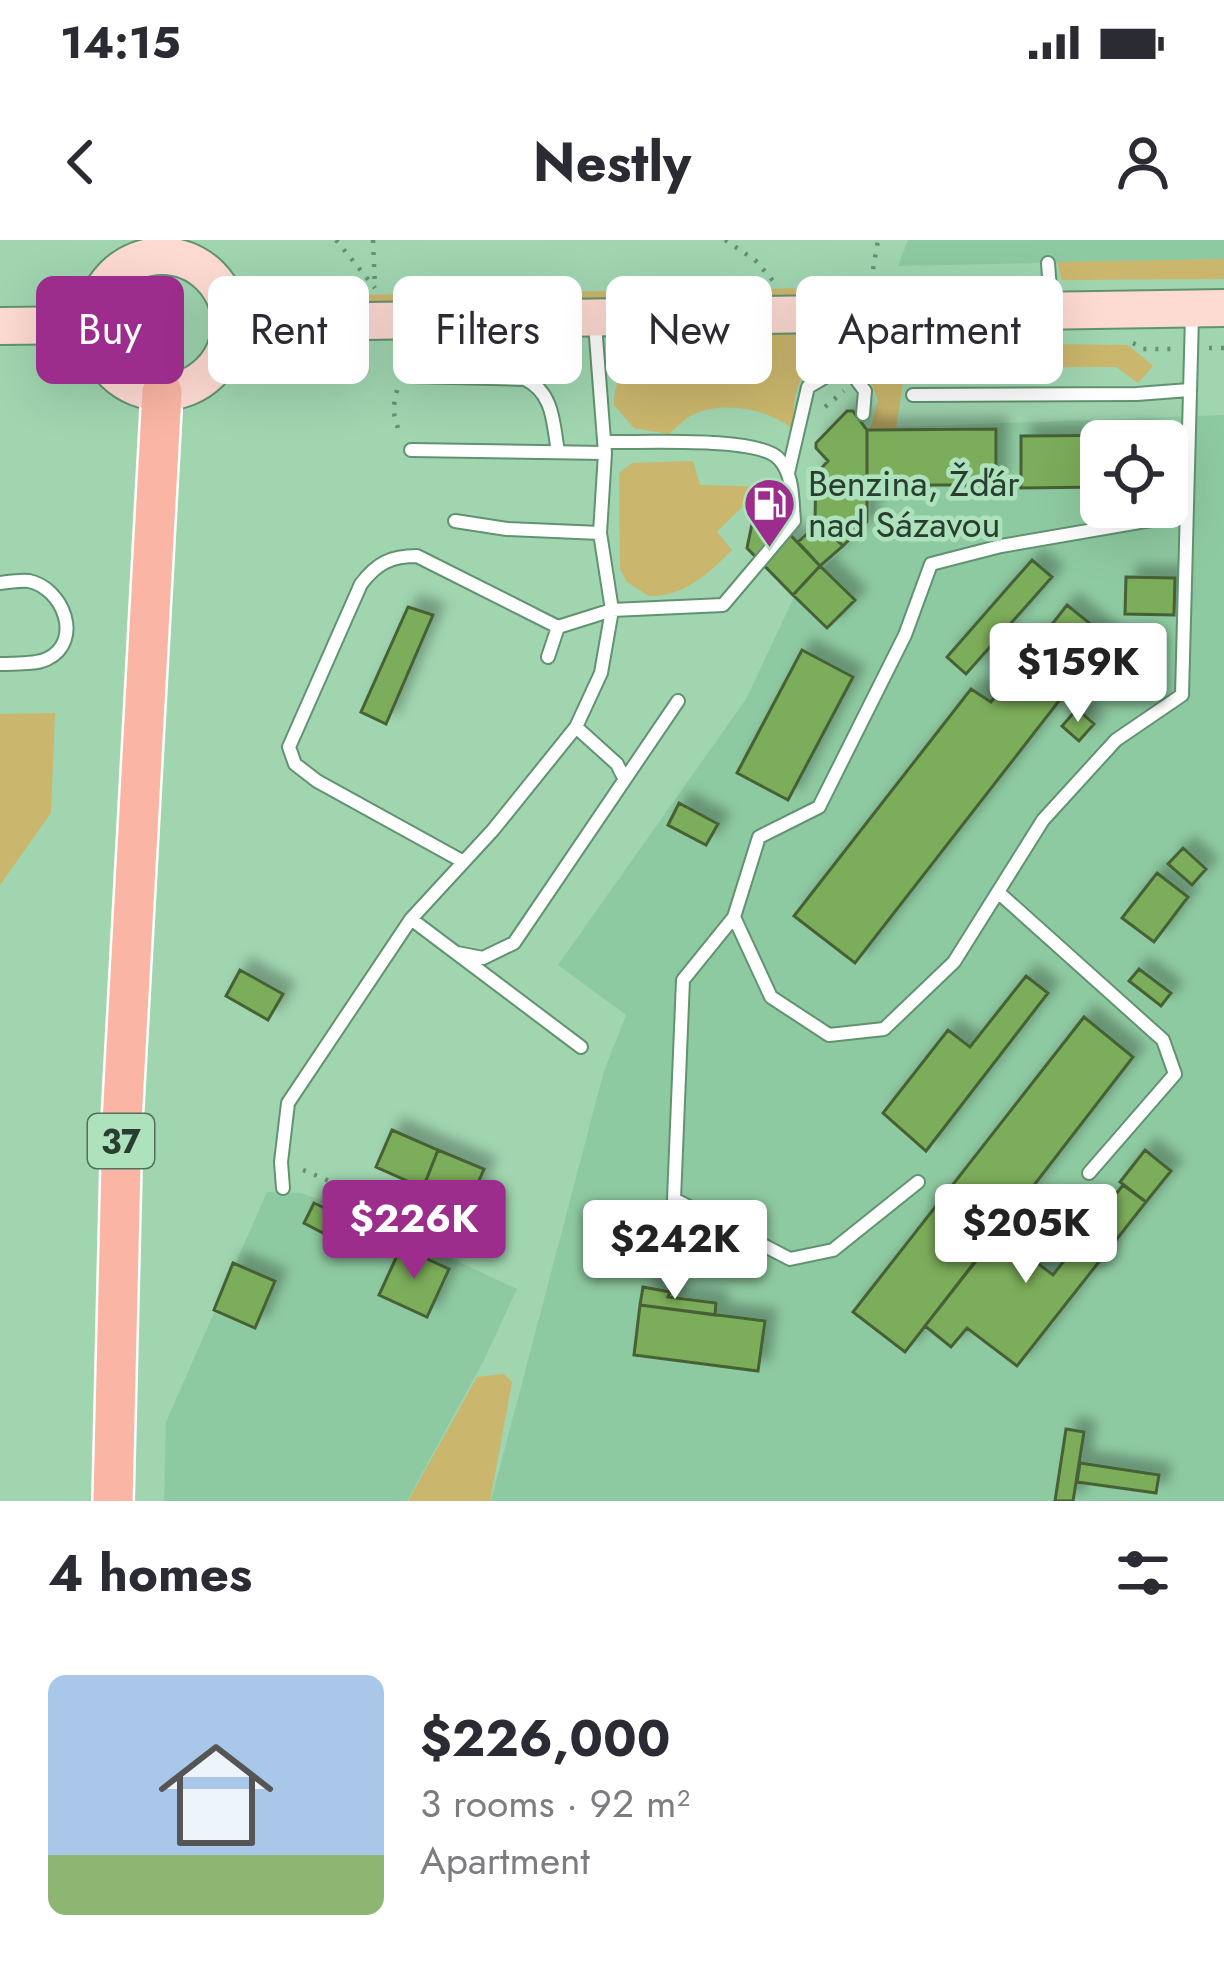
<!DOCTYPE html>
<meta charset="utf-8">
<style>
body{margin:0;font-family:Jost,sans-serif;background:#f2f2f3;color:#2b2b33;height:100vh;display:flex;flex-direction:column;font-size:45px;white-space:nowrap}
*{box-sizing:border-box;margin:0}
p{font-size:39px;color:#7c7c81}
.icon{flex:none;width:66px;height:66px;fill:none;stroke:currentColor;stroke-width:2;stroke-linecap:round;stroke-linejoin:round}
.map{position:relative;height:1261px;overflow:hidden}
.sheet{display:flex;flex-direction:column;background:#fff;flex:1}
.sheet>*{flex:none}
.banner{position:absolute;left:36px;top:36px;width:1152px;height:108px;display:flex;gap:24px}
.tools{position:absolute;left:1080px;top:180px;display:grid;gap:24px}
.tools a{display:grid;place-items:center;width:108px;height:108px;border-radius:18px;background:#fff;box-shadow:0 12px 48px #0002;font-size:60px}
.price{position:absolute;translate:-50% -102px;padding:0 27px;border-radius:12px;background:#fff;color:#222;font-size:39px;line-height:78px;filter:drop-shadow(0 3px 6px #0008)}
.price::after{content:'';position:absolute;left:50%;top:72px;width:36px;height:27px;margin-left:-18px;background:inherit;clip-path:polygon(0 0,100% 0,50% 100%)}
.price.selected{background:#9c2d8d;color:#fff}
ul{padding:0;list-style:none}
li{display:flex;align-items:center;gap:36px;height:300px;padding:0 48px}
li+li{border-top:3px solid #e1e1e2}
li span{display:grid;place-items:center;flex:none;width:336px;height:240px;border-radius:18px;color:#555}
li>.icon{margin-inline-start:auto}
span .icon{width:144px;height:144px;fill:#fffc;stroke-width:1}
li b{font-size:51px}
h2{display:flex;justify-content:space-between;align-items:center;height:144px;padding:0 48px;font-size:51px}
.pill{padding:0 42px;border-radius:18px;background:#fff;box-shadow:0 12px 48px #0002;font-size:42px;line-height:108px}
.pill.selected{background:#9c2d8d;color:#fff}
.status{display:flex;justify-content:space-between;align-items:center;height:84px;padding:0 60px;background:#fff;direction:ltr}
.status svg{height:33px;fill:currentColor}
header{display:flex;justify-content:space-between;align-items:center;height:156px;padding:0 48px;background:#fff;font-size:54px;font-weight:700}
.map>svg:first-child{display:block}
.built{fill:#8ecaa1;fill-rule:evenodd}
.green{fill:#cab66c}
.building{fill:#7bad5a;stroke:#466135;stroke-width:3;filter:url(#shadow)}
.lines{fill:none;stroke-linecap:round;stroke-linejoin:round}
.lane-casing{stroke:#619371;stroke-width:16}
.secondary-casing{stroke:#619371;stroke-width:40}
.primary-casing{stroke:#fff;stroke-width:44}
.path{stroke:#698f75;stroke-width:4.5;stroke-dasharray:3 9;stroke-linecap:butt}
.lane{stroke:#fff;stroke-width:12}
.secondary{stroke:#fddad2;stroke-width:36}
.primary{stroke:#fab5a4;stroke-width:39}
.labels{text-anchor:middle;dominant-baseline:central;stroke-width:9;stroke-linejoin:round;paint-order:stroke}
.shield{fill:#ade2bd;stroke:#516f5a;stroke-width:3}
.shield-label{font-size:33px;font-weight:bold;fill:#293e30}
.poi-label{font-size:36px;fill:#293e30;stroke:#ade2bd;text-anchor:start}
</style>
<div class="status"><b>14:15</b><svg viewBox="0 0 49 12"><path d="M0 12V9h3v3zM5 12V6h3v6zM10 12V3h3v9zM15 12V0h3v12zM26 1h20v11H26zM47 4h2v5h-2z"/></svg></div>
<header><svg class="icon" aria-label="back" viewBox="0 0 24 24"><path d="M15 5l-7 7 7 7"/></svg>Nestly<svg class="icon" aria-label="person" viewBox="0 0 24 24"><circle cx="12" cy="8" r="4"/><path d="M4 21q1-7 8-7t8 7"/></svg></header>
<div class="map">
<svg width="1224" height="1261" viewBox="0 0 1224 1261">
<defs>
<filter id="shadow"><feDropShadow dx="11" dy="-11" stdDeviation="6" flood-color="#0004"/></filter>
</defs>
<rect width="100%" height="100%" fill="#a0d5b0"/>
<path class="built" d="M908,0H1224V19L898,26Z
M1224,175V1261H491L604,831L626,775L558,725L746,459L794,357L870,283L872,188ZM1101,201H1167V267H1101Z
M267,952L300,953L337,965L517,1049L484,1120L407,1261H164L166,1182Z"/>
<path class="green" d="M1224,19V39L1062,40L1057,22Z
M870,47L907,54L251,66L220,57Z
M905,91L863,129C840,113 807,121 797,149C793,161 794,176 793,189C769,169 722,160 692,175C683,180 676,188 669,194L634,188L614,165C614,143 624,121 643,109C686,83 848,92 905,91Z
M1026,96L1050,104L1128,105L1153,126L1138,143L1116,127L905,128L896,190H870L878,161L868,134L908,100Z
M693,221L700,245L775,247L776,258L767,274L750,259L717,292L732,310C709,333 684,357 649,356L627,342L620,329L619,233L632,223Z
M55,473L51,573L0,645V474Z
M504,1134L512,1142L490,1261H408L477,1137Z"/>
<path class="building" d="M847,171H853L867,190V282L843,306L815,279L816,234L828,221L816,208V203Z
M996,189V245H867V190Z
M1148,195V201H1101V247L1021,248V196Z
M775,279L820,326L793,355L747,308L752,284Z
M819,283L843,306L820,326L798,302Z
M1032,320L1052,337L966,434L947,417Z
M820,326L855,360L827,388L793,355Z
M1126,337L1175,338L1174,375L1125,374Z
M1067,365L1108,398L855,723L794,676L971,449L991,462Z
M408,367L433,375L386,484L361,472Z
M802,410L853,437L788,560L737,533Z
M1077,469L1094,484L1079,501L1062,486Z
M679,563L718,584L706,605L668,585Z
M1183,608L1206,629L1192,645L1168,624Z
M1157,633L1188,657L1154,702L1122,678Z
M1139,729L1171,753L1161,766L1129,741Z
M240,730L283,754L268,780L226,756Z
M1026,736L1048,753L926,911L883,873L948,790L970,807Z
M1084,777L1133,817L905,1112L853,1072Z
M392,890L438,910L423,948L376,927Z
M438,910L484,929L468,966L423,948Z
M1145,910L1171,931L1146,962L1120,942Z
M1123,945L1146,962L1017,1126L967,1088L951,1107L925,1086L998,993L1053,1035Z
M314,963L333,972L323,993L304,983Z
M401,1007L449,1029L427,1077L379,1055Z
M233,1023L275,1041L255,1088L214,1070Z
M643,1047L670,1052L668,1057L716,1063L715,1075L640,1065Z
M640,1065L765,1081L758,1131L634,1115Z
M1066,1189L1084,1192L1073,1261H1055Z
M1080,1223L1159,1235L1156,1253L1077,1242Z"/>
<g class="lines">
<defs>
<path id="lane" d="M1048,23L1051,63
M411,136L525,139C554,153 553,183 558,212
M913,155L1137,154L1189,150
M411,210L605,213
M788,233L808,147L835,131L853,135L865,151L863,174
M1186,274L1001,306L931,324L905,395L819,567L759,597L734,677L771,757L829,795L884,789L954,722L1043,580L1116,500L1182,455L1192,76
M455,281L507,289L600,293
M0,343C8,342 20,340 29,341C63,348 84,401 47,419C34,425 15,423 0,424
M548,417L558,387
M576,487L617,524L624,538
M462,621L317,541L295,524L289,507L361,344C377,323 391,316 417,316L558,387L612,370L723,365L794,281C792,261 794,235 779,219C759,196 640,203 605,202
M998,652L1163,800L1175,834L1089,933
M734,677L683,740L674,959L790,1019L833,1010L918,942
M411,679L581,807
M457,713L483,718L514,703L678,461
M283,948L281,922L288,863L411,679L493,590L576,487L601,433L612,370L600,293L605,213L595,84"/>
<path id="secondary" d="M94 84a68 68 0 1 1 136 0a68 68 0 1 1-136 0Z
M230,83L1224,68
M0,86L93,85"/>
<path id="primary" d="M113,1261L122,882L162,152"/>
</defs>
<use href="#lane" class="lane-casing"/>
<use href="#secondary" class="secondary-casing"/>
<use href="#primary" class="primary-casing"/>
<path class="path" d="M184,0V11L212,26L230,50
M336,0L375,48
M373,0L375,48
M725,0L755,20L774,42
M871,41L878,0
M90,54L112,25L139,10L140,0
M1133,103L1143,109H1174
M1209,108H1224
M871,128L899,104
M397,150L393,170L400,196
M825,167L844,151
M303,930L457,994"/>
<use href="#lane" class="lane"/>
<use href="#secondary" class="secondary"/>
<use href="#primary" class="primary"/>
</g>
<defs>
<symbol id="fuel-pin" viewBox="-11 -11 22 30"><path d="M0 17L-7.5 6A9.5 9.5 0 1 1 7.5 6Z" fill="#9c2d8d" stroke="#ade2bd"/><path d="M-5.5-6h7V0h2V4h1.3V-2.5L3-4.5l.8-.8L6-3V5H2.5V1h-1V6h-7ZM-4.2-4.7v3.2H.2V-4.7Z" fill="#fff"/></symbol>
</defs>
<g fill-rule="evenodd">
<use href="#fuel-pin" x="740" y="234" width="59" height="81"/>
</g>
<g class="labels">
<rect class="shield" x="88" y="874" width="66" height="54" rx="9"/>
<g class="shield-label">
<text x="121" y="901">37</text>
</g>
<g class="poi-label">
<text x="808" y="243">Benzina, Žďár<tspan x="808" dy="41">nad Sázavou</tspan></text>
</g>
</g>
</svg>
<div class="tools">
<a><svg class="icon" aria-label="locate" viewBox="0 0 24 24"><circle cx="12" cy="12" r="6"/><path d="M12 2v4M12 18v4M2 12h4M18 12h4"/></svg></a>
</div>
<b class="price" style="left:1078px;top:485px">$159K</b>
<b class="price selected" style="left:414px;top:1042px">$226K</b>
<b class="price" style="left:1026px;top:1046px">$205K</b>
<b class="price" style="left:675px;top:1062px">$242K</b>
<div class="banner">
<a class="pill selected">Buy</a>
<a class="pill">Rent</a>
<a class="pill">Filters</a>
<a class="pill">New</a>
<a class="pill">Apartment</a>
</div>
</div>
<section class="sheet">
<h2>4 homes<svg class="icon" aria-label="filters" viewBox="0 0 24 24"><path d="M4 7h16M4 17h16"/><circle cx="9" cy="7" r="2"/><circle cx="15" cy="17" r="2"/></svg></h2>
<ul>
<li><span style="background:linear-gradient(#a9c7e8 75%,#8fb573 0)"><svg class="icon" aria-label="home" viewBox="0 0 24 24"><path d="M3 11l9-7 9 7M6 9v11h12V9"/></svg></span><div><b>$226,000</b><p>3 rooms · 92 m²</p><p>Apartment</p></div></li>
</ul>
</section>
